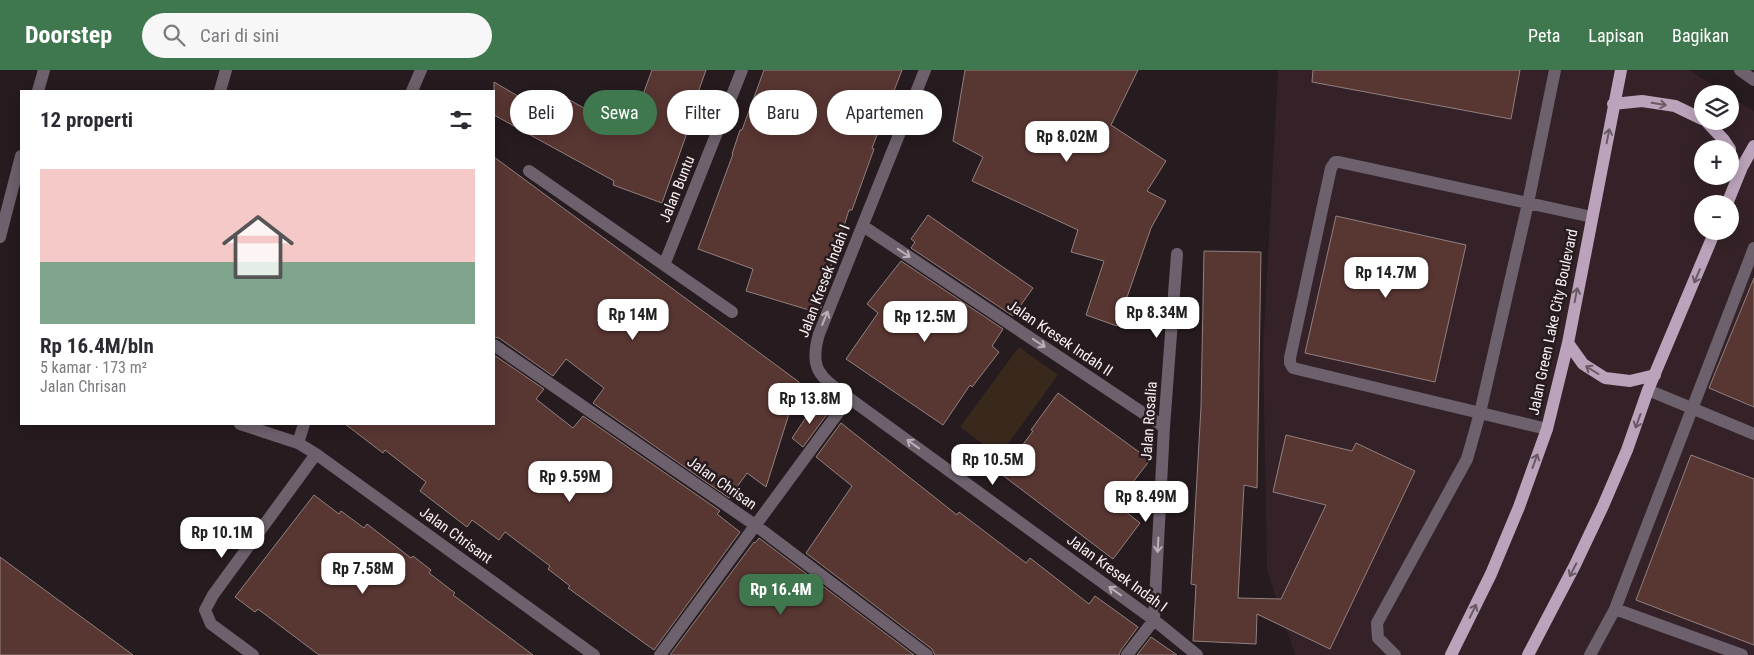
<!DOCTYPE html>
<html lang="id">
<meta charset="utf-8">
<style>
body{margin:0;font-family:"Roboto Condensed",sans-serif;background:#f7f7f7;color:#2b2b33;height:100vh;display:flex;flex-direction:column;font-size:19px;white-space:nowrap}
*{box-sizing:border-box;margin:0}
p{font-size:16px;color:#7c7c81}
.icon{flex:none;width:28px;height:28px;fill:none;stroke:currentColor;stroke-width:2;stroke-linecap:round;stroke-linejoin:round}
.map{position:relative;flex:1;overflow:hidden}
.panel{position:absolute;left:20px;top:20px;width:475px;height:335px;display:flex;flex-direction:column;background:#fff;border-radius:0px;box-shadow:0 2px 12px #0003}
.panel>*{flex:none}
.hud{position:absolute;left:510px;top:20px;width:475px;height:45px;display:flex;gap:10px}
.tools{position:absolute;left:1694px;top:15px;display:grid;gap:10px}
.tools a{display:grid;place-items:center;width:45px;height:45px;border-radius:50%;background:#fff;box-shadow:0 2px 12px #0003;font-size:25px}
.price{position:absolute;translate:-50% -42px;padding:0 11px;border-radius:10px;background:#fff;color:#222;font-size:16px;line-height:32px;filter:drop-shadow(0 1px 2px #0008)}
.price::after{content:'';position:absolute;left:50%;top:30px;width:15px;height:11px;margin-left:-8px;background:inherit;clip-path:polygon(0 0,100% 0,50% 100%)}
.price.active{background:#3f774e;color:#fff}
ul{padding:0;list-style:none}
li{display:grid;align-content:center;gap:10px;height:265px;padding:0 20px}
li span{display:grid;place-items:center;height:155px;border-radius:0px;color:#555}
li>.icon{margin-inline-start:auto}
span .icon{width:90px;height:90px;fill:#fffc;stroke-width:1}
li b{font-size:21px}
h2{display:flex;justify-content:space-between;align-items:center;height:60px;padding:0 20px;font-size:21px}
.pill{padding:0 18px;border-radius:22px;background:#fff;box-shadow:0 2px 12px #0003;font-size:18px;line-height:45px}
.pill.active{background:#3f774e;color:#fff}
header{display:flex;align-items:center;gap:30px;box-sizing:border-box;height:70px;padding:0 25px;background:#3f774e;color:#fff}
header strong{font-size:24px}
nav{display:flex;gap:28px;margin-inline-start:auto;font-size:18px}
.search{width:350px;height:45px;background:#f7f7f7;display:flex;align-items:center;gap:12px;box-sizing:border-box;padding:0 18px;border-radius:28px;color:#7c7c81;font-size:19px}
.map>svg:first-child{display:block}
.built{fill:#342228;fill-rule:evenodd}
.green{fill:#39281c}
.building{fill:#583632;stroke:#91817f}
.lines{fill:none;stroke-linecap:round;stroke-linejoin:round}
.minor{stroke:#6c616c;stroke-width:12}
.major{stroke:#bba4bb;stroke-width:12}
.oneway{stroke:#695965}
.oneway2{stroke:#bab0b6}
.labels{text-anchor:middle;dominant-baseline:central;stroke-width:5;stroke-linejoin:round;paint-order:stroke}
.street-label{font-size:15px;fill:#f9f0f3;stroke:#261b1f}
</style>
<header>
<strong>Doorstep</strong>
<div class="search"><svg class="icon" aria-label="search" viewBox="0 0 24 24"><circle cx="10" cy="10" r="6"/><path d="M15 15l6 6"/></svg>Cari di sini</div>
<nav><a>Peta</a><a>Lapisan</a><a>Bagikan</a></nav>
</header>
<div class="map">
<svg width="1754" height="585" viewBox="0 0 1754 585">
<rect width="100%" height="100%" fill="#261b1f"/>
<path class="built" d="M1278,0H1689L1727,24H1702V51H1730V26L1754,41V585H1295L1267,500L1263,279ZM1702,79H1730V106H1702ZM1702,134H1730V161H1702Z"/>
<path class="green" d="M1019,277L1058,305L999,386L960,357Z"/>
<path class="building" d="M652,0H706L695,31L698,32L662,133L613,115L614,111L494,45V12L555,48L566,28L629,63Z
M764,0H902L872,78L874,79L852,140H849L827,210L830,211L819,243L746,221L753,199L698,179L733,84H732L740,60H742Z
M965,0H1138L1111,55L1166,91L1147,121L1166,131L1151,158L1117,256L1086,245L1104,191L1071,182L1078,160L972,111L983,87L953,71Z
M1313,0H1520L1511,49L1312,12Z
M494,87L799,312L766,417L747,403L729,428L593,333L604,318L566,289L553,306L499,268L494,267Z
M928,145L1033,218L1013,246L911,178L915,172L911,169Z
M1336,146L1466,175L1435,312L1305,283Z
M1204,181L1261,182L1257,418L1244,415L1238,528L1281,529L1326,435L1273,422L1286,365L1352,381L1356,373L1415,401L1330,579L1257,544L1256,574L1193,571L1196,515L1191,514L1201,337Z
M901,191L1003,259L992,276L999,282L972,317L970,315L943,355L846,289L878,243L867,234Z
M1754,208V337L1709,318Z
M494,285L544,319L536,329L573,358L583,346L720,441L717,444L740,462L654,580L568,518L570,516L548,499L550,496L505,462L499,470L472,450L467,457L420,421L426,412L385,380L383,383L345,354H494Z
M1058,323L1150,390L1116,434L1140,453L1113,489L1001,404L1033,361L1031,360Z
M816,333L828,343L803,377L792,368Z
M841,353L957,445L959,442L1026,493L1030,488L1089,534L1095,526L1138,557L1121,580L1119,585H935L932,579L806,483L852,416L816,387Z
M1691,385L1754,409V575L1636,530Z
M314,425L339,444L341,441L364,458L367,454L411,488L413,486L431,500L429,503L455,523L453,525L533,585H319L258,539L255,542L235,527Z
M759,468L914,585H670L754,472L755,473Z
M0,487L133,585H0Z
M1151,567L1177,585H1137Z"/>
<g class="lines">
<path class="minor" d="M925,0L819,264C808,301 822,308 849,328L1154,550L1197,585
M1740,0L1754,10
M38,21L44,0
M220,21L226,0
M412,21L421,0
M529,101L732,242
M863,156L1164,357
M0,167L21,86
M664,195L742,0
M494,275L755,455L927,585
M1648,320L1754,364
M240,354L298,373L316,384L594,585
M1547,359L1293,298L1290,293V288L1331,98L1335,92H1339L1592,147
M298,373L304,354
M1615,539L1742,585
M1154,550L1164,357L1177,184
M253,585L211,554L205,540L213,525L316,384
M660,585L849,328
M1127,585L1154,550
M1395,585L1378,568L1377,553L1467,389L1480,343L1528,133L1555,0
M1590,585L1615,539L1754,178"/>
<path class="major" d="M1613,34L1642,31L1675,36L1702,49
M1706,51L1724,70L1730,79
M1727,134L1742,97L1754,76
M1568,273L1583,294L1605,308L1630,311L1655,305
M1451,585L1491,504L1519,437L1547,359L1568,273L1621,0
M1528,585L1575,495L1603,436L1627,380L1648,320L1715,161"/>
</g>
<defs><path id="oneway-shaft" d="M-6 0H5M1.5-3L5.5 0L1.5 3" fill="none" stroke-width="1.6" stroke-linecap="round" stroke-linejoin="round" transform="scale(1.25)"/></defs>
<g class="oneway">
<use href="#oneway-shaft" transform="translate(1659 34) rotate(10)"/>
<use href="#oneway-shaft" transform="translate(1608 66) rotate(-79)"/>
<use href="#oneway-shaft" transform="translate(1697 206) rotate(113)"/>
<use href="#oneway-shaft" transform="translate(1576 225) rotate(-79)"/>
<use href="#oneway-shaft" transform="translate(1592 300) rotate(-148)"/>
<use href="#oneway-shaft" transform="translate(1638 351) rotate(110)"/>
<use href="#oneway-shaft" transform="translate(1535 391) rotate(-70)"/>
<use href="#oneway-shaft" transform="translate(1573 500) rotate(117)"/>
<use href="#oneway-shaft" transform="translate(1473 541) rotate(-64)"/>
</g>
<g class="oneway2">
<use href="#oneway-shaft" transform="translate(904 183) rotate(34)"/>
<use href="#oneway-shaft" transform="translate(825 248) rotate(-68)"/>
<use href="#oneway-shaft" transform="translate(1039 273) rotate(34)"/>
<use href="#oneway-shaft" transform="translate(913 374) rotate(-144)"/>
<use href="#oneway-shaft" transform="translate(1158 475) rotate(93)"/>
<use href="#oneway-shaft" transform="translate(1115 521) rotate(-144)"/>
</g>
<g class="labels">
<g class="street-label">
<text transform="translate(677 119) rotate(-68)">Jalan Buntu</text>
<text transform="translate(824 211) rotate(-69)">Jalan Kresek Indah I</text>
<text transform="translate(1553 252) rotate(-78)">Jalan Green Lake City Boulevard</text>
<text transform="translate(1060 268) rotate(34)">Jalan Kresek Indah II</text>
<text transform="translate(1149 351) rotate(-86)">Jalan Rosalia</text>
<text transform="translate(722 413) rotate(35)">Jalan Chrisan</text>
<text transform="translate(456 465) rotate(36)">Jalan Chrisant</text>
<text transform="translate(1117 503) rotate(36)">Jalan Kresek Indah I</text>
</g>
</g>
</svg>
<div class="tools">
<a><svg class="icon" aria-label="layers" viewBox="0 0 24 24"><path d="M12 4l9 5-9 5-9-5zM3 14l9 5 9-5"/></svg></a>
<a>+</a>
<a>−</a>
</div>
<b class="price" style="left:1067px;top:93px">Rp 8.02M</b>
<b class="price" style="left:1386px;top:229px">Rp 14.7M</b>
<b class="price" style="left:1157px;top:269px">Rp 8.34M</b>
<b class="price" style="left:633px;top:271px">Rp 14M</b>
<b class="price" style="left:925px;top:273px">Rp 12.5M</b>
<b class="price" style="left:810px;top:355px">Rp 13.8M</b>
<b class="price" style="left:993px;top:416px">Rp 10.5M</b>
<b class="price" style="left:570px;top:433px">Rp 9.59M</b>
<b class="price" style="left:1146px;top:453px">Rp 8.49M</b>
<b class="price" style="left:222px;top:489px">Rp 10.1M</b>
<b class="price" style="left:363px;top:525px">Rp 7.58M</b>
<b class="price active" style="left:781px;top:546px">Rp 16.4M</b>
<div class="hud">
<a class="pill">Beli</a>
<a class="pill active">Sewa</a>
<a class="pill">Filter</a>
<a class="pill">Baru</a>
<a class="pill">Apartemen</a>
</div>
<section class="panel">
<h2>12 properti<svg class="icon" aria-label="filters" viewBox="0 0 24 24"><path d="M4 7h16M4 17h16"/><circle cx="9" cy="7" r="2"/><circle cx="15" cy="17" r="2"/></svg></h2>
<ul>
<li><span style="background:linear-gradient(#f6c9c9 60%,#7fa58c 0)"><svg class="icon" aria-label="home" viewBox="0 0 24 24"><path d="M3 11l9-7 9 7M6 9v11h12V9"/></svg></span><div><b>Rp 16.4M/bln</b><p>5 kamar · 173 m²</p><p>Jalan Chrisan</p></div></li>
</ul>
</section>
</div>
